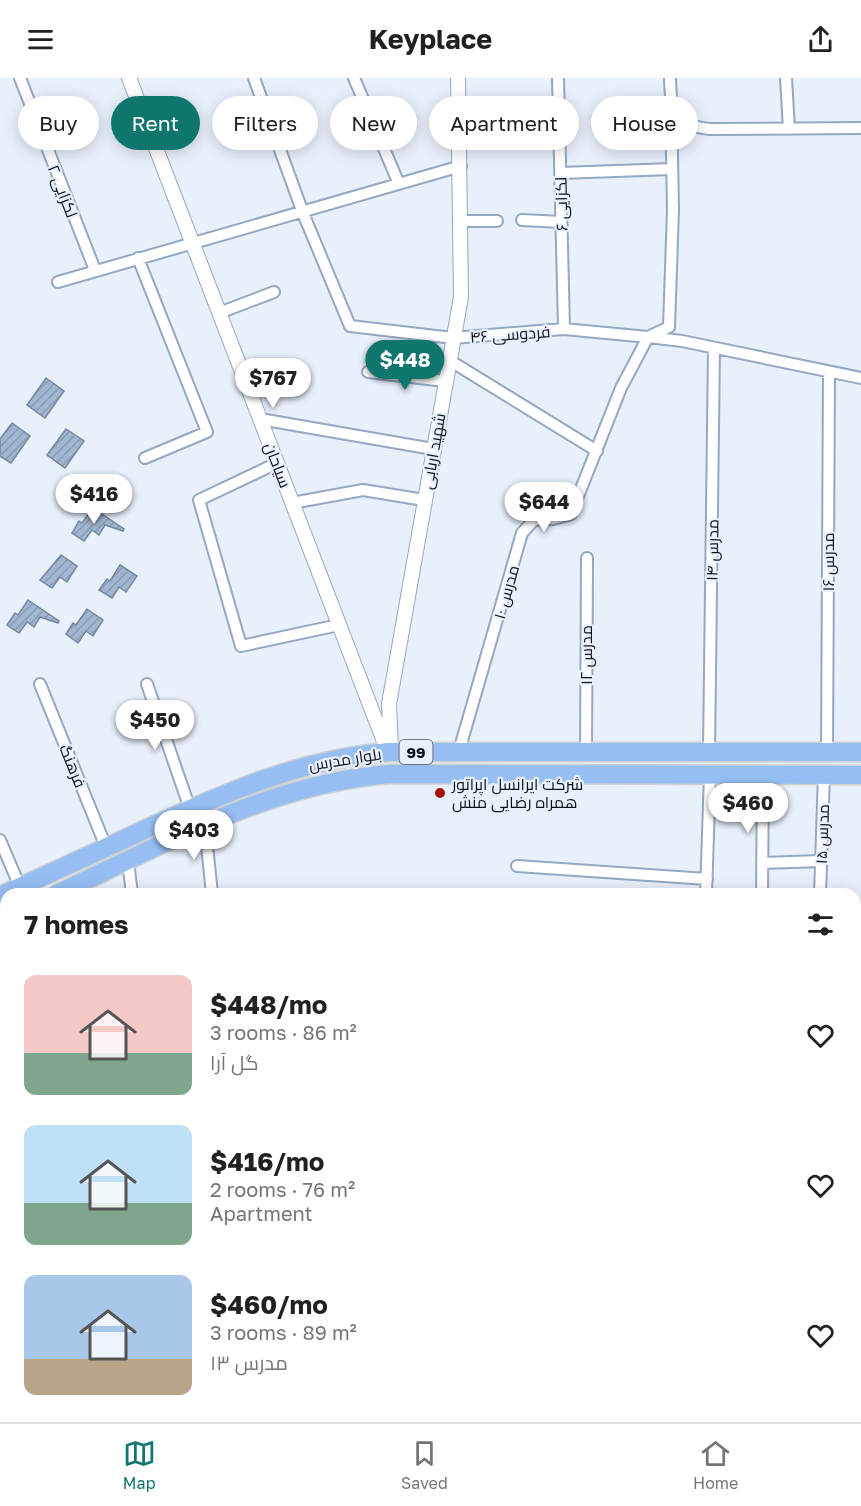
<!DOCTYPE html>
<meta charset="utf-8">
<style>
body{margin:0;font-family:"Golos Text",Cairo,sans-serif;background:#f2f2f2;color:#202124;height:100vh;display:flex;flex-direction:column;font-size:22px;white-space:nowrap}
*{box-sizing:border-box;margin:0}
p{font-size:20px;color:#757577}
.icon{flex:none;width:33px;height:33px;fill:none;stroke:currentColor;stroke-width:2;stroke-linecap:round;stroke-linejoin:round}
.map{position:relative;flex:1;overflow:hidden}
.sheet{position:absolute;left:0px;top:810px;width:861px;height:534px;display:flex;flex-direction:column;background:#fff;border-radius:18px 18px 0 0;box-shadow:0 3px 15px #0003}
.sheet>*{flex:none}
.banner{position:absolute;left:18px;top:18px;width:825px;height:54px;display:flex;gap:12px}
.price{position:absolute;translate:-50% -51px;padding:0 14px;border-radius:21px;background:#fff;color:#222;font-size:20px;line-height:39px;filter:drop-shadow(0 2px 3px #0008)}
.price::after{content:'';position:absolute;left:50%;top:36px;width:18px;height:14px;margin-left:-9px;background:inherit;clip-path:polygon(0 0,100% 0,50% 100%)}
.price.current{background:#0f766e;color:#fff}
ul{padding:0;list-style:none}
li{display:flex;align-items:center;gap:18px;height:150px;padding:0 24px}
li span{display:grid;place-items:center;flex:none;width:168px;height:120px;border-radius:12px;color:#555}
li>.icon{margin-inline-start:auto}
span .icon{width:72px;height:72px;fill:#fffc;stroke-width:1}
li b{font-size:26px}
h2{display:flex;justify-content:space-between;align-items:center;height:72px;padding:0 24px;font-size:26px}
.tag{padding:0 21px;border-radius:27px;background:#fff;box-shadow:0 3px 15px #0003;font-size:21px;line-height:54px}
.tag.current{background:#0f766e;color:#fff}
header{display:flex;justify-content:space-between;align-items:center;height:78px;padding:0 24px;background:#fff;font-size:27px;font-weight:700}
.dock{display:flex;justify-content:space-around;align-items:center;height:84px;border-top:2px solid #e0e0e0;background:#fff;font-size:16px;color:#757577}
.dock a{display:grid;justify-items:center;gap:3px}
.dock .current{color:#0f766e}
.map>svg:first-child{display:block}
.building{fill:url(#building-hatch);stroke:#7588a2;stroke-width:1.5}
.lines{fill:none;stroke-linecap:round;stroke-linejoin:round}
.minor-casing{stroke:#94a8c3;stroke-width:14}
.tertiary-casing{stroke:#94a8c3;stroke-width:16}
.primary-casing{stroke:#ced0d2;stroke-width:21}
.minor{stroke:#fff;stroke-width:10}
.tertiary{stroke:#fff;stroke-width:14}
.primary{stroke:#96bef2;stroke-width:18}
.poi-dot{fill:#a51200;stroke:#e8f0fc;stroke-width:2}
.labels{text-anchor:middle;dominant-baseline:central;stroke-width:4.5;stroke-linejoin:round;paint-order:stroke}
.shield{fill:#e8f0fc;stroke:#4d555f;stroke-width:1.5}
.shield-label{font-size:15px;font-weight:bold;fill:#0b121c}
.street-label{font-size:16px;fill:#0b121c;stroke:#e8f0fc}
.poi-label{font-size:16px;fill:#0b121c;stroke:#e8f0fc;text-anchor:start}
</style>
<header><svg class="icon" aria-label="menu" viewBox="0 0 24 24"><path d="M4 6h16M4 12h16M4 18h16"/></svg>Keyplace<svg class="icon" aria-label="share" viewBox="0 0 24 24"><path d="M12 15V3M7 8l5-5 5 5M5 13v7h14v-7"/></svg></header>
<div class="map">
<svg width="861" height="1344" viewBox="0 0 861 1344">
<defs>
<pattern id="building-hatch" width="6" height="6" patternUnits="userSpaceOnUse" patternTransform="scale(1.5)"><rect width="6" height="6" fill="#a2b6d1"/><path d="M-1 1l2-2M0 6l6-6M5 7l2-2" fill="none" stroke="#8a9bb3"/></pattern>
</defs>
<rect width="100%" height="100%" fill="#e8f0fc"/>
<path class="building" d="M46,300L64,313L45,340L27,327Z
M12,345L30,358L11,385L0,378V361Z
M66,351L84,363L65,390L47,377Z
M93,430L124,451L123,453L105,447L99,457L92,452L84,463L72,455L79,443L82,445Z
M61,477L77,488L67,504L60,499L52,510L40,502Z
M120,487L137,498L126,514L119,509L112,520L99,512L107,501L110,503Z
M28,522L59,543L58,545L40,539L34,549L27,544L19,555L7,547L15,535L18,537Z
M87,531L103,542L93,558L86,553L78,565L66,556L73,545L76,547Z"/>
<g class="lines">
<defs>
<path id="minor" d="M20,0L95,192
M254,0L303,135L350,248L453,260L564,251L648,259L682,263L861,300
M354,0L399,106
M558,0L564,251
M670,0C671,34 673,47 710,51L861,50
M786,0L789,51
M459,46L559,43
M560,95L672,91
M522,142L561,144
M461,143H497
M138,180L207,354L145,380
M58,204L461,88
M219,235L274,214
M449,282L597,373
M368,294L445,303
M260,341L433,371
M277,385L199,422L241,568L339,547
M292,425L363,412L424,422
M40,606L106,769
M147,606L190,731
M459,673L522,455L534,442L553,441L571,436L621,310L648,259L669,249L673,132L671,23
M586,674L587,480
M709,674L714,270
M827,674L829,294
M205,748L212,816
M0,762L20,809
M128,783L132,816
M762,785L821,783
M517,788L707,801
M706,816L710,696
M762,816L763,696
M820,816L824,696
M855,861H861
M0,1137L6,1136
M855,1148L861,1150
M855,1285H861
M0,1316L6,1315
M71,1338L72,1344
M756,1338L758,1344
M93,1344L127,1341L134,1344
M253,1344L255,1338
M348,1344L349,1338
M493,1344L495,1338
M652,1344L654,1338"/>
<path id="tertiary" d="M129,0L388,674
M391,669L389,626L461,219L458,0"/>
<path id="primary" d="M57,816C165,766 268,706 389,696L861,697
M0,818C48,796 97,774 146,751C224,715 301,681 388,674H861
M0,842L6,840"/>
</defs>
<use href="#minor" class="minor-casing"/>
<use href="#tertiary" class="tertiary-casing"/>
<use href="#primary" class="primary-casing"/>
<use href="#minor" class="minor"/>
<use href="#tertiary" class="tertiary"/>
<use href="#primary" class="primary"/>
</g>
<circle class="poi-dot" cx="440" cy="715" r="6"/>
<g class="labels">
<rect class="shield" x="399.5" y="662" width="33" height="24" rx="4.5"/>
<g class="shield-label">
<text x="416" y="674">99</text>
</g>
<g class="street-label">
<text transform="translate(63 113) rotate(69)">لکزایی ۲</text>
<text transform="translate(561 126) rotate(-91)">لکزایی ۶</text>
<text transform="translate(510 256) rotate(-4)">فردوسی ۴۶</text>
<text transform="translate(433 373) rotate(-80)">شهید اربابی</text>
<text transform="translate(278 387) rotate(69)">سیاحان</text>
<text transform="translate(712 472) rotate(-89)">مدرس ۱۴</text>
<text transform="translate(828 484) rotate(-90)">مدرس ۱۶</text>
<text transform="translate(506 514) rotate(-74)">مدرس ۱۰</text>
<text transform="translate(586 577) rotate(-90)">مدرس ۱۲</text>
<text transform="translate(345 681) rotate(-9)">بلوار مدرس</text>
<text transform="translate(73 688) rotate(68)">فرهنگ</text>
<text transform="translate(822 756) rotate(-88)">مدرس ۱۵</text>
</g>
<g class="poi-label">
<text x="452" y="706">شرکت ایرانسل اپراتور<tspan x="452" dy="18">همراه رضایی منش</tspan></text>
</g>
</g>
</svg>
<b class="price current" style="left:405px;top:313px">$448</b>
<b class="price" style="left:273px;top:331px">$767</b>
<b class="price" style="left:94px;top:447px">$416</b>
<b class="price" style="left:544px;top:455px">$644</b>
<b class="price" style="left:155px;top:673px">$450</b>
<b class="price" style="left:748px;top:756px">$460</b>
<b class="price" style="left:194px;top:783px">$403</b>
<div class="banner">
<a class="tag">Buy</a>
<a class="tag current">Rent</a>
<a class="tag">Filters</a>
<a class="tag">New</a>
<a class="tag">Apartment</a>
<a class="tag">House</a>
</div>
<section class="sheet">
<h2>7 homes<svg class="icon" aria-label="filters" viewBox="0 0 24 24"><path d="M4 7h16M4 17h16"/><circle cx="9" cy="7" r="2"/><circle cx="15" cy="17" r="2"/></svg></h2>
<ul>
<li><span style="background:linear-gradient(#f6c9c9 65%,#7fa58c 0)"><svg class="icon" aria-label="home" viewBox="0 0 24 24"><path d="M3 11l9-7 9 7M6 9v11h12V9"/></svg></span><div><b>$448/mo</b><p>3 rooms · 86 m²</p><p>گل آرا</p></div><svg class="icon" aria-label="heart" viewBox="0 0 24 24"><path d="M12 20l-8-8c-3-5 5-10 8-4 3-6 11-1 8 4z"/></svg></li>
<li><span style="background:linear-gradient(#bfe0f5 65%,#7fa58c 0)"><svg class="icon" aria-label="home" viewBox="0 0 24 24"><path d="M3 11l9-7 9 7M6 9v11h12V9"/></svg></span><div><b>$416/mo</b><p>2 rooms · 76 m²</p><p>Apartment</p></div><svg class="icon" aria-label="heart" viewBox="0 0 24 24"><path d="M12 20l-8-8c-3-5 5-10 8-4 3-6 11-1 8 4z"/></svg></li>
<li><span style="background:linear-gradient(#a9c7e8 70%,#b9a48a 0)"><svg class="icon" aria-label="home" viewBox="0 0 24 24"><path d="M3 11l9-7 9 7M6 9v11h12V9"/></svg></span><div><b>$460/mo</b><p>3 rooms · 89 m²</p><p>مدرس ۱۳</p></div><svg class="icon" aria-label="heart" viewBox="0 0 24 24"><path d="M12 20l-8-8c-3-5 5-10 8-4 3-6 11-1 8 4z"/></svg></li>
</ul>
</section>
</div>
<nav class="dock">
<a class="current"><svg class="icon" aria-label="map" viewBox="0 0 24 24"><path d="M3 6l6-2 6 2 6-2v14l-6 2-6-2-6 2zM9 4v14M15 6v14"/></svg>Map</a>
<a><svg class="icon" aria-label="saved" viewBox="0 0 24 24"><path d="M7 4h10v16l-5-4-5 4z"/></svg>Saved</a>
<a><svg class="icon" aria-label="home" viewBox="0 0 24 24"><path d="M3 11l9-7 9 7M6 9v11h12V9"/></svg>Home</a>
</nav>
